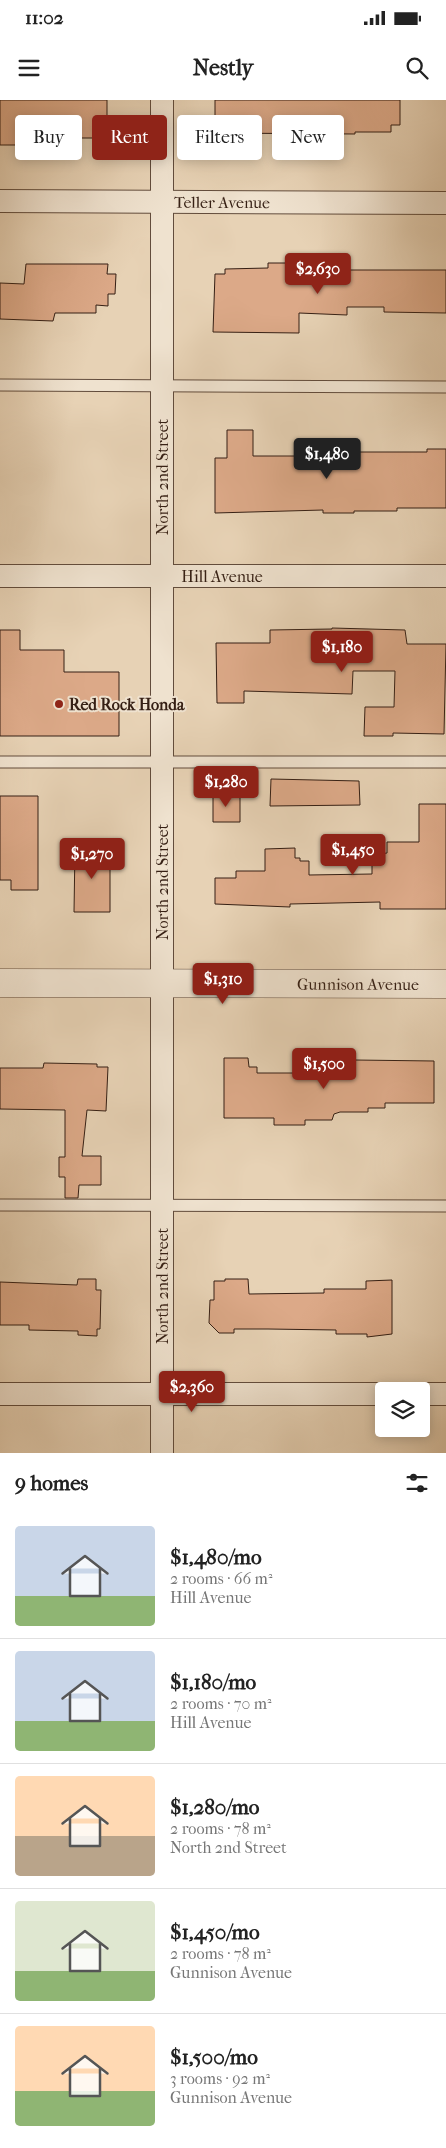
<!DOCTYPE html>
<meta charset="utf-8">
<style>
body{margin:0;font-family:"IM FELL French Canon",serif;background:#f2f2f2;color:#222;height:100vh;display:flex;flex-direction:column;font-size:19px;white-space:nowrap}
*{box-sizing:border-box;margin:0}
p{font-size:16px;color:#767676}
.icon{flex:none;width:28px;height:28px;fill:none;stroke:currentColor;stroke-width:2;stroke-linecap:round;stroke-linejoin:round}
.map{position:relative;height:1353px;overflow:hidden}
.side{display:flex;flex-direction:column;background:#fff;flex:1}
.side>*{flex:none}
.guide{position:absolute;left:15px;top:15px;width:416px;height:45px;display:flex;gap:10px}
.tools{position:absolute;left:375px;top:1282px;display:grid;gap:10px}
.tools a{display:grid;place-items:center;width:55px;height:55px;border-radius:5px;background:#fff;box-shadow:0 2px 12px #0003;font-size:25px}
.price{position:absolute;translate:-50% -42px;padding:0 11px;border-radius:5px;background:#8f2418;color:#fff;font-size:16px;line-height:32px;filter:drop-shadow(0 1px 2px #0008)}
.price::after{content:'';position:absolute;left:50%;top:30px;width:15px;height:11px;margin-left:-8px;background:inherit;clip-path:polygon(0 0,100% 0,50% 100%)}
.price.selected{background:#222;color:#fff}
ul{padding:0;list-style:none}
li{display:flex;align-items:center;gap:15px;height:125px;padding:0 15px}
li+li{border-top:1px solid #e0e0e0}
li span{display:grid;place-items:center;flex:none;width:140px;height:100px;border-radius:5px;color:#555}
li>.icon{margin-inline-start:auto}
span .icon{width:60px;height:60px;fill:#fffc;stroke-width:1}
li b{font-size:21px}
h2{display:flex;justify-content:space-between;align-items:center;height:60px;padding:0 15px;font-size:21px}
.pill{padding:0 18px;border-radius:5px;background:#fff;box-shadow:0 2px 12px #0003;font-size:18px;line-height:45px}
.pill.selected{background:#8f2418;color:#fff}
.status{display:flex;justify-content:space-between;align-items:center;height:35px;padding:0 25px;background:#fff;direction:ltr}
.status svg{height:14px;fill:currentColor}
header{display:flex;justify-content:space-between;align-items:center;height:65px;padding:0 15px;background:#fff;font-size:22px;font-weight:800}
.map>svg:first-child{display:block}
.building{fill:#dca988;stroke:#351f14}
.lines{fill:none;stroke-linecap:round;stroke-linejoin:round}
.service-casing{stroke:#624c3c;stroke-width:13}
.minor-casing{stroke:#624c3c;stroke-width:24}
.tertiary-casing{stroke:#624c3c;stroke-width:29}
.service{stroke:#efe2cf;stroke-width:11}
.minor{stroke:#efe2cf;stroke-width:22}
.tertiary{stroke:#efe2cf;stroke-width:28}
.poi-dot{fill:#8f2418;stroke:#efe2cf;stroke-width:2}
.labels{text-anchor:middle;dominant-baseline:central;stroke-width:4;stroke-linejoin:round;paint-order:stroke}
.street-label{font-size:16px;fill:#351f14;stroke:#efe2cf}
.poi-label{font-size:16px;font-weight:bold;fill:#351f14;stroke:#efe2cf;text-anchor:start}
</style>
<div class="status"><b>11:02</b><svg viewBox="0 0 49 12"><path d="M0 12V9h3v3zM5 12V6h3v6zM10 12V3h3v9zM15 12V0h3v12zM26 1h20v11H26zM47 4h2v5h-2z"/></svg></div>
<header><svg class="icon" aria-label="menu" viewBox="0 0 24 24"><path d="M4 6h16M4 12h16M4 18h16"/></svg>Nestly<svg class="icon" aria-label="search" viewBox="0 0 24 24"><circle cx="10" cy="10" r="6"/><path d="M15 15l6 6"/></svg></header>
<div class="map">
<svg width="446" height="1353" viewBox="0 0 446 1353">
<rect width="100%" height="100%" fill="#e7d2b5"/>
<filter id="stains"><feTurbulence type="fractalNoise" baseFrequency=".004" numOctaves="4"/><feColorMatrix values="0 0 0 0 .2 0 0 0 0 .09 0 0 0 0 .02 0 0 0 .5 -.17"/></filter>
<radialGradient id="worn" r=".72"><stop offset=".6" stop-color="#630" stop-opacity="0"/><stop offset="1" stop-color="#630" stop-opacity=".3"/></radialGradient>
<path class="building" d="M0,0H107V38H52V45H0Z
M215,0H400V25H391V32H355V34L215,33Z
M268,163H300V165L336,166V170H446V213L384,212V207H347V215L299,213V233L213,232L215,174H225V169L268,168Z
M26,164H108L107,174H116L115,194H108V206L96,205V213H55L53,221L0,219V183L24,184Z
M227,330H253V356H322L321,339H344V352H427V349H446V408H397V411H354V413H323V410L215,413V358H227Z
M332,528L405,530L407,544H446L444,634L393,633V636H364L365,607H394L395,571H353L352,594L244,591V603H217L216,543H270V530L332,529Z
M0,530H20V550H64V572H119V636H0Z
M271,679L359,681L360,705L270,706Z
M213,694H240V722H213Z
M0,696H38V790H11V780H0Z
M419,704H446V809H380V802L290,804V807L215,804V778H236V771H265V749L295,748V758H300V761H309V775L372,774V755L387,753V742H419Z
M75,748H110V812H74Z
M224,958H248L249,967H257V973H313L316,972V965H355V960L434,961V1003H385V1008H368V1012H340L334,1014L332,1020H305V1025H274V1018H224Z
M44,963L97,964V967H108L106,1011L87,1010L82,1056H101V1085H79L78,1098H65V1077H59V1057H65V1010L0,1009V968H43Z
M78,1179H96V1190H101L100,1229H97V1236L78,1235V1231L29,1230V1225H0V1182L77,1185Z
M225,1179H248L249,1194L324,1193V1189H366V1181L392,1180V1234L367,1237V1234H336V1230L268,1229H234V1233H219L209,1223L210,1200H214V1181H225Z"/>
<g class="lines">
<defs>
<path id="service" d="M0,285L446,287
M0,662H446
M0,1105L446,1106"/>
<g id="minor">
<path d="M162,0V1353"/>
<path id="s1" d="M0,101L446,103"/>
<path id="s2" d="M0,476H446"/>
<path d="M0,1294H384"/>
<path d="M421,1294H446"/>
</g>
<g id="tertiary">
<path id="s3" d="M0,883L446,884"/>
</g>
</defs>
<use href="#service" class="service-casing"/>
<use href="#minor" class="minor-casing"/>
<use href="#tertiary" class="tertiary-casing"/>
<use href="#service" class="service"/>
<use href="#minor" class="minor"/>
<use href="#tertiary" class="tertiary"/>
</g>
<circle class="poi-dot" cx="59" cy="604" r="5"/>
<g class="labels">
<g class="street-label">
<text stroke="none"><textPath href="#s1" startOffset="222">Teller Avenue</textPath></text>
<text transform="translate(162 377) rotate(-90)">North 2nd Street</text>
<text stroke="none"><textPath href="#s2" startOffset="222">Hill Avenue</textPath></text>
<text transform="translate(162 782) rotate(-90)">North 2nd Street</text>
<text stroke="none"><textPath href="#s3" startOffset="358">Gunnison Avenue</textPath></text>
<text transform="translate(162 1186) rotate(-90)">North 2nd Street</text>
</g>
<g class="poi-label">
<text x="69" y="604">Red Rock Honda</text>
</g>
</g>
<rect width="100%" height="100%" filter="url(#stains)"/>
<rect width="100%" height="100%" fill="url(#worn)"/>
</svg>
<div class="tools">
<a><svg class="icon" aria-label="layers" viewBox="0 0 24 24"><path d="M12 4l9 5-9 5-9-5zM3 14l9 5 9-5"/></svg></a>
</div>
<b class="price" style="left:318px;top:195px">$2,630</b>
<b class="price selected" style="left:327px;top:380px">$1,480</b>
<b class="price" style="left:342px;top:573px">$1,180</b>
<b class="price" style="left:226px;top:708px">$1,280</b>
<b class="price" style="left:353px;top:776px">$1,450</b>
<b class="price" style="left:92px;top:780px">$1,270</b>
<b class="price" style="left:223px;top:905px">$1,310</b>
<b class="price" style="left:324px;top:990px">$1,500</b>
<b class="price" style="left:192px;top:1313px">$2,360</b>
<div class="guide">
<a class="pill">Buy</a>
<a class="pill selected">Rent</a>
<a class="pill">Filters</a>
<a class="pill">New</a>
</div>
</div>
<section class="side">
<h2>9 homes<svg class="icon" aria-label="filters" viewBox="0 0 24 24"><path d="M4 7h16M4 17h16"/><circle cx="9" cy="7" r="2"/><circle cx="15" cy="17" r="2"/></svg></h2>
<ul>
<li><span style="background:linear-gradient(#c9d6e8 70%,#8fb573 0)"><svg class="icon" aria-label="home" viewBox="0 0 24 24"><path d="M3 11l9-7 9 7M6 9v11h12V9"/></svg></span><div><b>$1,480/mo</b><p>2 rooms · 66 m²</p><p>Hill Avenue</p></div></li>
<li><span style="background:linear-gradient(#c9d6e8 70%,#8fb573 0)"><svg class="icon" aria-label="home" viewBox="0 0 24 24"><path d="M3 11l9-7 9 7M6 9v11h12V9"/></svg></span><div><b>$1,180/mo</b><p>2 rooms · 70 m²</p><p>Hill Avenue</p></div></li>
<li><span style="background:linear-gradient(#ffd9b3 60%,#b9a48a 0)"><svg class="icon" aria-label="home" viewBox="0 0 24 24"><path d="M3 11l9-7 9 7M6 9v11h12V9"/></svg></span><div><b>$1,280/mo</b><p>2 rooms · 78 m²</p><p>North 2nd Street</p></div></li>
<li><span style="background:linear-gradient(#dfe7d0 70%,#8fb573 0)"><svg class="icon" aria-label="home" viewBox="0 0 24 24"><path d="M3 11l9-7 9 7M6 9v11h12V9"/></svg></span><div><b>$1,450/mo</b><p>2 rooms · 78 m²</p><p>Gunnison Avenue</p></div></li>
<li><span style="background:linear-gradient(#ffd9b3 65%,#8fb573 0)"><svg class="icon" aria-label="home" viewBox="0 0 24 24"><path d="M3 11l9-7 9 7M6 9v11h12V9"/></svg></span><div><b>$1,500/mo</b><p>3 rooms · 92 m²</p><p>Gunnison Avenue</p></div></li>
</ul>
</section>
